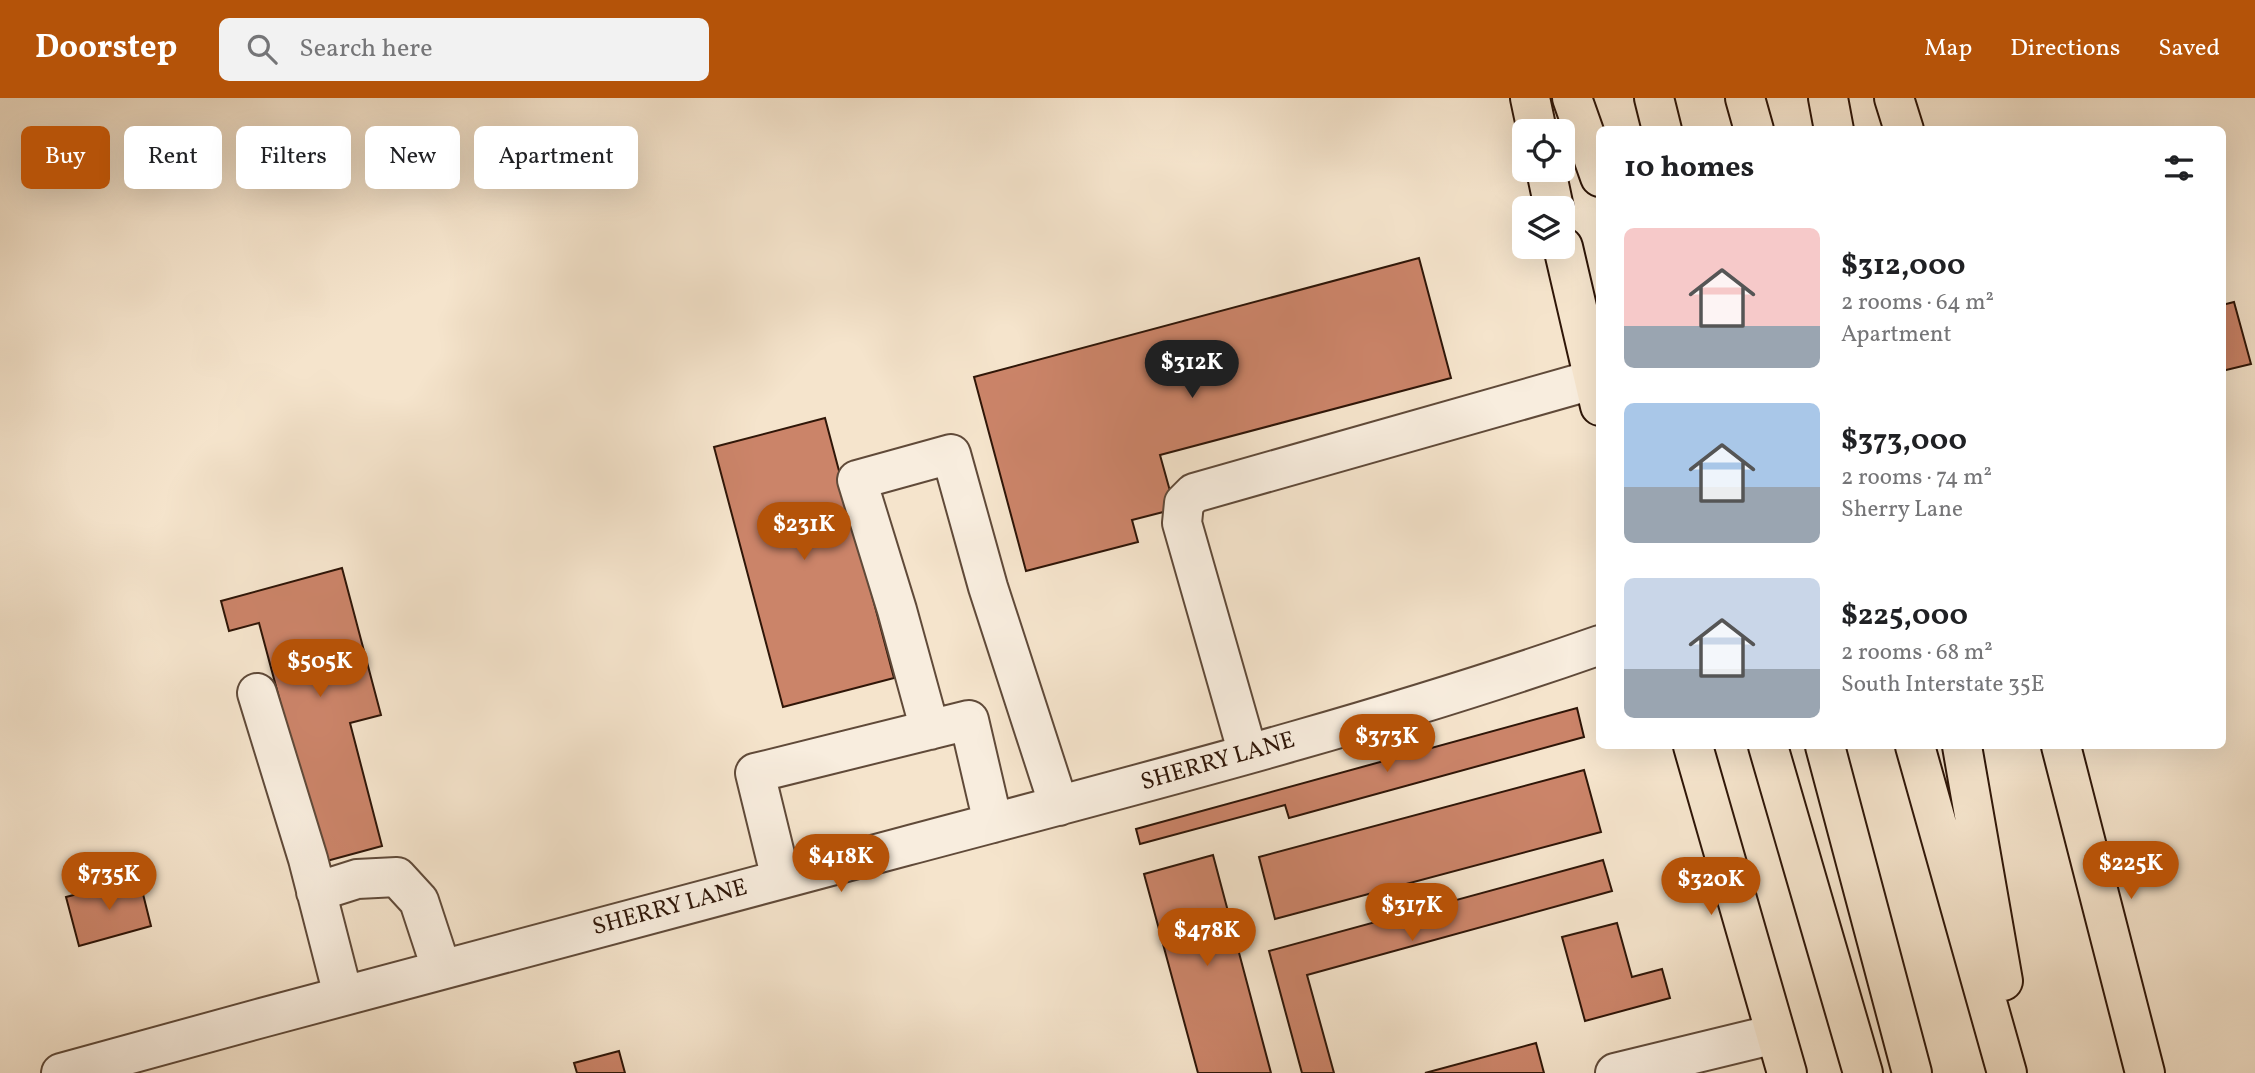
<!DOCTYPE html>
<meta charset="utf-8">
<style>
body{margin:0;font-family:Vollkorn,serif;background:#f2f2f2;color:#202124;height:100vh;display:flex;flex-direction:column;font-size:26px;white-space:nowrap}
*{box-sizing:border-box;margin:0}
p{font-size:23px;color:#757577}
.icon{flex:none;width:38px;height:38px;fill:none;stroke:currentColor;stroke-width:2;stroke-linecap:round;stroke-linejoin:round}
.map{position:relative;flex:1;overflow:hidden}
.panel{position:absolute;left:1596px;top:28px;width:630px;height:623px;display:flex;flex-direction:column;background:#fff;border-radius:10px;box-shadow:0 7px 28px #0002}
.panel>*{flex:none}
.top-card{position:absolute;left:21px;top:28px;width:665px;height:63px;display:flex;gap:14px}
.controls{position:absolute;left:1512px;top:21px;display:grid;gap:14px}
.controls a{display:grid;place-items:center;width:63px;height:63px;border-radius:10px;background:#fff;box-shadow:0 7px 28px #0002;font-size:35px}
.price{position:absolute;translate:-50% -60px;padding:0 16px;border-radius:24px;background:#b45309;color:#fff;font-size:23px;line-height:46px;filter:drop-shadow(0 2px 4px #0008)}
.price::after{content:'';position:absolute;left:50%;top:42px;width:21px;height:16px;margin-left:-10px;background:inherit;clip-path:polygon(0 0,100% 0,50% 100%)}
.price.current{background:#222;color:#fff}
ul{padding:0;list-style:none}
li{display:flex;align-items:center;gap:21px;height:175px;padding:0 28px}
li span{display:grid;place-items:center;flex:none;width:196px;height:140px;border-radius:10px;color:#555}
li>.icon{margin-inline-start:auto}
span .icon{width:84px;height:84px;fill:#fffc;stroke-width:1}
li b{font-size:30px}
h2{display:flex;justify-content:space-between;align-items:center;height:84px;padding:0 28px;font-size:30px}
.chip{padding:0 24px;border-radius:10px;background:#fff;box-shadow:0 7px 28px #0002;font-size:24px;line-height:63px}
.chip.current{background:#b45309;color:#fff}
header{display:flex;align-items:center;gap:42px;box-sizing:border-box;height:98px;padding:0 35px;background:#b45309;color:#fff}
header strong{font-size:33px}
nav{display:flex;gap:38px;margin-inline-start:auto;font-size:24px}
.search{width:490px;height:63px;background:#f2f2f2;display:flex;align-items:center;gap:18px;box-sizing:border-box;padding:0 24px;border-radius:10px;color:#757577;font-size:26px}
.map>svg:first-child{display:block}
</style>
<header>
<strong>Doorstep</strong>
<div class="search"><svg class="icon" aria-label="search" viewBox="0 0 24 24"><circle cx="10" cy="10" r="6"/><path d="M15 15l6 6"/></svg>Search here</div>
<nav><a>Map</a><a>Directions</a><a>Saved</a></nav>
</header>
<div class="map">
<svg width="2255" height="975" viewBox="0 0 2255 975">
<rect width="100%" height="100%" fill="#f5e4cc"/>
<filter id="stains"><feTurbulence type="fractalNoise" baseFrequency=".00286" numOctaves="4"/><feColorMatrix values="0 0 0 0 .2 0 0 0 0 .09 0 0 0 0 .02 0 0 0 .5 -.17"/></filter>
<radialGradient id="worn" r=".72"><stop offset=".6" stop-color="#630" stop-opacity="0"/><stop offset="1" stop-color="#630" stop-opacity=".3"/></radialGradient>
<path fill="#cb8469" stroke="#2f1608" stroke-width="2" d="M1419 160 1451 280 1160 357 1175 411 1132 422 1138 444 1026 473 974 279Z
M2234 204 2251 266 2222 273V207Z
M825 320 894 580 783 609 714 349Z
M342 470 381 617 350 625 382 748 323 764 259 525 229 533 221 503Z
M1577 610 1584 639 1289 720 1285 707 1140 746 1136 731Z
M1584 672 1601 734 1275 821 1259 759Z
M1213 757 1271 975H1198L1144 776Z
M1603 762 1612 793 1307 877 1334 975H1302L1269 853Z
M139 780 151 828 79 848 66 799Z
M1617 825 1632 879 1662 871 1670 900 1585 923 1562 839Z
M1536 945 1544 975H1425Z
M619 953 625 975H577L574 965Z"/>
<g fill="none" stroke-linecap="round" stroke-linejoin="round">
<g stroke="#604a39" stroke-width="42">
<path id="minor" d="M257 595 308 761 343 897
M930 632 897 512 857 382 951 356 988 489 1059 708
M1248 656 1182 425 1184 405 1194 395 1592 282
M781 781 755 675 969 622 993 725
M316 794 357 781 397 779 419 803 441 870
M61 975C342 897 624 823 906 748 1139 686 1372 627 1600 547
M1615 975 1775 936"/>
</g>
<g stroke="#2f1608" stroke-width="42">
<path id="major" d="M1530 0 1537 33
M1894 0 1904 32
M1546 72 1554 110
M1563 149 1600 308
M1693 648 1787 975
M2061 648 2145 975"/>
</g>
<g stroke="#2f1608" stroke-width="42">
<path id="highway" d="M1572 0 1600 79
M1654 0 1662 32
M1745 0 1754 32
M1828 0 1834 32
M1768 648 1863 975
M1825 648 1912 975
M1915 648 2007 975
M1962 648 2003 883"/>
</g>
<use href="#minor" stroke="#f8edde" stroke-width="38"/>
<use href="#major" stroke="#f5e4cc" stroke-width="38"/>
<use href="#highway" stroke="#f5e4cc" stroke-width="38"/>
</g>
<g text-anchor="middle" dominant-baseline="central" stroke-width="7" stroke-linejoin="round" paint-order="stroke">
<g font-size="24" fill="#2f1608" stroke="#f8edde">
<text transform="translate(1218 664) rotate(-16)">SHERRY LANE</text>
<text transform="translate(670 810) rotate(-15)">SHERRY LANE</text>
</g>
</g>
<rect width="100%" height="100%" filter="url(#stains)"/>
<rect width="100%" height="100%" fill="url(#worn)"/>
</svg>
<div class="controls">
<a><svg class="icon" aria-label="locate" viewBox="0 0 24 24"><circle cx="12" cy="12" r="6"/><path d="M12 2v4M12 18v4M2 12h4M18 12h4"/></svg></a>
<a><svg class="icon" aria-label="layers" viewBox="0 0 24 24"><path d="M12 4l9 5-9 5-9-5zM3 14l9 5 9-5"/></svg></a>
</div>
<b class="price current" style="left:1192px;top:302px">$312K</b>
<b class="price" style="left:804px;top:464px">$231K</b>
<b class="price" style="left:320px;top:601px">$505K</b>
<b class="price" style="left:1387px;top:676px">$373K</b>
<b class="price" style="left:841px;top:796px">$418K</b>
<b class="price" style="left:2131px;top:803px">$225K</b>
<b class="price" style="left:109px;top:814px">$735K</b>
<b class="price" style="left:1711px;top:819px">$320K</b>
<b class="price" style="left:1412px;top:845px">$317K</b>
<b class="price" style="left:1207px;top:870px">$478K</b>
<div class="top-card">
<a class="chip current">Buy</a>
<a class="chip">Rent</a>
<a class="chip">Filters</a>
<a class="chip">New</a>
<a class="chip">Apartment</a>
</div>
<section class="panel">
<h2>10 homes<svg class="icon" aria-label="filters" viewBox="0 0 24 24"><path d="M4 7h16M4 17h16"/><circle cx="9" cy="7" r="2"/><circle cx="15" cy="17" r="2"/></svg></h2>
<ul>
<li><span style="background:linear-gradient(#f6c9c9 70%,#9aa5b1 0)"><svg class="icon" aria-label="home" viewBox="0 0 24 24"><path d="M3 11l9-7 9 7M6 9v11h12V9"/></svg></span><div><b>$312,000</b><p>2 rooms · 64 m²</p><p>Apartment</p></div></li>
<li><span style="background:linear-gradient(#a9c7e8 60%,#9aa5b1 0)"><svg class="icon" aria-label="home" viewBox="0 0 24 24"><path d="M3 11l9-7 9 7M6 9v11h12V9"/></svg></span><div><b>$373,000</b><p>2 rooms · 74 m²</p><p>Sherry Lane</p></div></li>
<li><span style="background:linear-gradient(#c9d6e8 65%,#9aa5b1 0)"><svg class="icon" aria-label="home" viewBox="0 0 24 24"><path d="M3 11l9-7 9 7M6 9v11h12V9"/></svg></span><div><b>$225,000</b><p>2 rooms · 68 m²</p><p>South Interstate 35E</p></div></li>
</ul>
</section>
</div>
